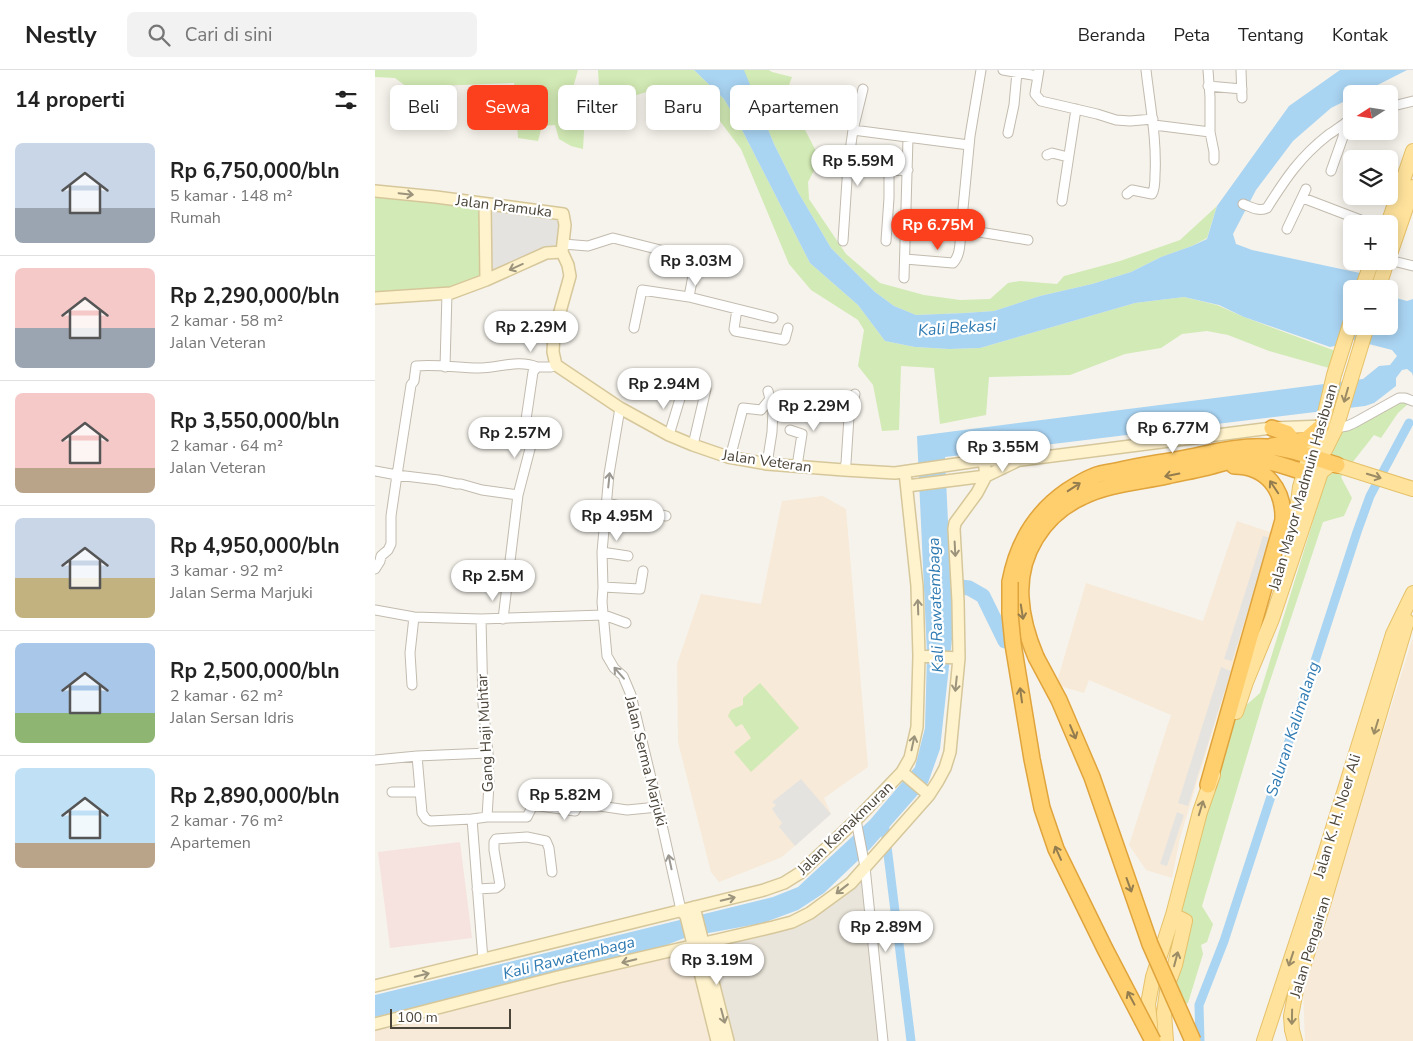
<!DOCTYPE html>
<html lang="id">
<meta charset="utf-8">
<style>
body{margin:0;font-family:"Nunito Sans",sans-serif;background:#f2f2f2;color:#222;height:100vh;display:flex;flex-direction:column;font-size:19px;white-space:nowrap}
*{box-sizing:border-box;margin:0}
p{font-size:16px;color:#767676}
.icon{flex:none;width:28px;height:28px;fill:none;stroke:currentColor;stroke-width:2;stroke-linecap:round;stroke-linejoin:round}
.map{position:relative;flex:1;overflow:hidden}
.panel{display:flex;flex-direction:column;background:#fff;width:375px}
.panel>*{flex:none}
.banner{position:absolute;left:15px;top:15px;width:475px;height:45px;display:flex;gap:10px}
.needle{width:32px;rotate:258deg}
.controls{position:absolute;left:968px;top:15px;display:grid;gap:10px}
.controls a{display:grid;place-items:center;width:55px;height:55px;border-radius:8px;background:#fff;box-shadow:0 2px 12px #0003;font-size:25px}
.scale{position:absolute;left:15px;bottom:12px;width:121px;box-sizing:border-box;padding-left:5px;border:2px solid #4b4439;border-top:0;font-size:14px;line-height:18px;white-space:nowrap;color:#4b4439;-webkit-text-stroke:4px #fff;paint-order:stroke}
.price{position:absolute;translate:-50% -42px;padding:0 11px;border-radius:18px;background:#fff;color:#222;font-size:16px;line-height:32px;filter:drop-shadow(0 1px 2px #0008)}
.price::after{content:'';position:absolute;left:50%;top:30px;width:15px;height:11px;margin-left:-8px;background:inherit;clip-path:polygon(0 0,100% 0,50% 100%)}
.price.on{background:#fc3f1d;color:#fff}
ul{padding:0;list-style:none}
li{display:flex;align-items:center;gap:15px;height:125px;padding:0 15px}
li+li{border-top:1px solid #e0e0e0}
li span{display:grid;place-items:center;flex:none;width:140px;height:100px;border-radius:8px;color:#555}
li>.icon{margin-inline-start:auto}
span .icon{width:60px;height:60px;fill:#fffc;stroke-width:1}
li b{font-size:21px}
h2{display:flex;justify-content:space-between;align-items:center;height:60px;padding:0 15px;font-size:21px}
.tag{padding:0 18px;border-radius:8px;background:#fff;box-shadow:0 2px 12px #0003;font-size:18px;line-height:45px}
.tag.on{background:#fc3f1d;color:#fff}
header{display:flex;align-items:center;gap:30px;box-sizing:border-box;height:70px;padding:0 25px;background:#fff;border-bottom:1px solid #e0e0e0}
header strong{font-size:24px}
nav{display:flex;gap:28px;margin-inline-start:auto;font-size:18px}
.search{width:350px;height:45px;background:#f2f2f2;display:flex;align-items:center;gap:12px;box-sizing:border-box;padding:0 18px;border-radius:8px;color:#767676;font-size:19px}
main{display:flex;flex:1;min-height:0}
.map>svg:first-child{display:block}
</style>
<header>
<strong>Nestly</strong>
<div class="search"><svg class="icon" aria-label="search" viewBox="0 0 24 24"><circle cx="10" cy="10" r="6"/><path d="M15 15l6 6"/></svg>Cari di sini</div>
<nav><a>Beranda</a><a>Peta</a><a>Tentang</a><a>Kontak</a></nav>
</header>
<main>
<section class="panel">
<h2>14 properti<svg class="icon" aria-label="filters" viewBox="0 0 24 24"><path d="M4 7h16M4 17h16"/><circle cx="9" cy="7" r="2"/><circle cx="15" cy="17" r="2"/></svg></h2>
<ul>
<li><span style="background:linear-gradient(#c9d6e8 65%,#9aa5b1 0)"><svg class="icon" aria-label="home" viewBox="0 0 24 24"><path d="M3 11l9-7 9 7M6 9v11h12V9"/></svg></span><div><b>Rp 6,750,000/bln</b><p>5 kamar · 148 m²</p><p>Rumah</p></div></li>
<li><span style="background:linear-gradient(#f6c9c9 60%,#9aa5b1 0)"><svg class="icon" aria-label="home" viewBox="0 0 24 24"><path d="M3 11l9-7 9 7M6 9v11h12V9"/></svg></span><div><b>Rp 2,290,000/bln</b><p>2 kamar · 58 m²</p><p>Jalan Veteran</p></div></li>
<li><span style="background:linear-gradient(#f6c9c9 75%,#b9a48a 0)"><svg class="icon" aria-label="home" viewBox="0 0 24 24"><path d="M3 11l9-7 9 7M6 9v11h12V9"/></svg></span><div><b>Rp 3,550,000/bln</b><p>2 kamar · 64 m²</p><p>Jalan Veteran</p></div></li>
<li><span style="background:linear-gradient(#c9d6e8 60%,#c2b280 0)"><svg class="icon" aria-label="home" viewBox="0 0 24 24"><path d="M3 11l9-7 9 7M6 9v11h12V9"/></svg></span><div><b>Rp 4,950,000/bln</b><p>3 kamar · 92 m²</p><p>Jalan Serma Marjuki</p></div></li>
<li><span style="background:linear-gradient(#a9c7e8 70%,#8fb573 0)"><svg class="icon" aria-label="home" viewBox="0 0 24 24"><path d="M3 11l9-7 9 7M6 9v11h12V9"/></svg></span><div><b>Rp 2,500,000/bln</b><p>2 kamar · 62 m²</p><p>Jalan Sersan Idris</p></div></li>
<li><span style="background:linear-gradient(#bfe0f5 75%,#b9a48a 0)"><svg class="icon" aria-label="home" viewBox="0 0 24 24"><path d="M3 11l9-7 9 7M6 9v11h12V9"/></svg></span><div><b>Rp 2,890,000/bln</b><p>2 kamar · 76 m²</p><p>Apartemen</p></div></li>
</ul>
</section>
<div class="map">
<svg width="1038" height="971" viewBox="0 0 1038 971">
<rect width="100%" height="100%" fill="#f6f3ec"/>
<path fill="#eae5da" d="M490 797 508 971H353L328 874 417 852Z"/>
<path fill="#f7ead8" d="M448 426 471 439 493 697 449 728 456 744 407 787 344 812 336 802 303 672 302 594 326 524 386 534 407 431Z
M862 451 898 463 805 768 797 808 771 800 754 775 796 645 714 610 709 623 681 615 711 513 828 551Z
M1037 570H1038V971H930L928 918Z
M318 876 342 971H0V954Z"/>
<path fill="#f6e3e0" d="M85 772 97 868 15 878 3 782Z"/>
<path fill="#d2eab5" d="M0 0H203L196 25 195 40 210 44 208 79 196 76 184 69 180 55 167 56 163 71 143 68 139 13 32 17 20 8 0 7Z
M223 0H319L349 29 365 56 435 193 483 235 510 271 540 277 574 279 605 278 760 233 809 227 842 235 869 247 966 283 961 300 894 281 853 265 832 261 807 264 786 278 750 284 695 305 614 307 611 345 565 354 559 298 526 296 524 360 507 361 498 315 483 296 489 260 483 250 436 220 414 194 366 79 335 38 312 21 284 18 243 31 224 17Z
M368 0H394L397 2 417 7 413 18 426 52 445 89 433 112 434 129 471 184 505 213 549 225 585 230 615 229 633 213 645 211 682 214 689 206 745 191 805 170 842 136 832 168 817 176 786 187 756 202 717 214 665 226 619 241 590 243 541 245 519 236 500 222 456 178 423 122 399 74Z
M0 121 110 134 111 210 76 223 0 228Z
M1030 328 1033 334 1023 343 1006 368 999 365 966 407 977 428 969 446 948 452 889 629 827 836 838 854 832 872 826 875 828 884 813 933 803 937 793 914 810 851 798 845 860 645 885 623 944 432 937 429 887 560 914 473 925 417 950 380 961 358Z
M385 613 424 658 376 702 359 682 376 668 367 654 361 657 353 646 356 640 368 635V628Z"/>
<path fill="#e5e3e0" d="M110 134 188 144V174L111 210Z
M888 466 896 468 857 591 849 589Z
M846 597 856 601 813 736 803 733Z
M426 709 456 744 420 776 404 757 407 753 397 739 401 735 397 732Z
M802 742 809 745 792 796 785 794Z"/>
<path fill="#a9d4f2" d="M319 0H369L399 74 423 122 456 178 500 222 519 236 541 245 590 243 619 241 665 226 717 214 756 202 786 187 817 176 832 169 842 136 914 36 965 0H1032L985 24H976V28L956 38 918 71 881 120 858 164 861 174 877 180 985 203 1002 219H976V256H1014V226L1032 231 1038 229V306L1037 303 1032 299 1027 300 1021 308V316L999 333 990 336 570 387 578 560 565 679 553 713 495 779 449 823 423 840 388 853 312 867 279 880 0 947V925L398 827 423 817 495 750 540 697 550 658 552 584 542 366 988 309 1004 296 1015 295 1022 286 1017 280 967 267 964 275 955 277 869 247 844 235 809 227 760 233 605 278 574 279 540 277 510 271 483 235 435 193 365 56 349 29Z"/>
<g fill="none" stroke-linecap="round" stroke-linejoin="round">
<path stroke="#a9d4f2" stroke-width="2.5" d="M1034 353H1038"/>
<path stroke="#a9d4f2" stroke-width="9" d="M509 752 536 971
M825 971 824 935 849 871 982 462 995 426 1034 353"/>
<path stroke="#a9d4f2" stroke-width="15" d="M569 515 594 518 608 526 630 571"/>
<g stroke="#c2bbae" stroke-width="11">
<path id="street" d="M606 0 595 66 586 159 653 170
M628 0 663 6
M664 0 660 24 666 31 722 44 741 50 755 51 778 49
M833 0 835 27V62L839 82V90
M866 0 867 28
M833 16 867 19
M1014 37 1038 31
M779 55 835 62
M478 60 594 75
M633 63 639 35 642 2
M672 85 677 83 693 87
M473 95 508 99 512 101 514 104V128L511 171
M512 101 533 100
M956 101 968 67 970 53
M752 124 757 120 777 124C780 119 780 111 780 105 782 70 775 35 771 0
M928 128 996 154
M687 131 701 39
M868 134C876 137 884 142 892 138 911 108 925 87 953 65 961 60 968 54 976 50
M912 159 931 119
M468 171 473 95 478 60 488 19
M188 174 213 176 238 168 321 189 314 227
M530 189 578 193C586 185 585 170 586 159
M1014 190 1038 196
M529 208 533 68
M362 239 359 259 360 261 409 270 410 269 413 258
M259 258 267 220 314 227 398 248
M70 297 72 223
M245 338 234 404 227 482 228 517 227 532 232 586 239 598 248 606 256 625 283 737 306 840
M961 358 972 356 979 353 1024 328H1030L1038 331
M415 360 427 364 422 396
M294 365 307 322
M318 375 331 319
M355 388 368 338 386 340 395 329
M392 394 397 362 398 340 393 321
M469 400 471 393 474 347 480 324
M0 401 22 405 36 315 39 311 41 296C62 294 84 298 104 298 123 298 144 289 162 297
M231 433 291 446
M227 482 253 486
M0 499 5 491 6 486 13 480 16 474V446L22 405 63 410 82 414H86L107 420 143 425
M228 517 265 519 268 501
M0 540 39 547 106 549 229 545 251 553
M106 549 108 634 113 683 114 714 112 747
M128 549 143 425 156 375C154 370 151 368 149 363L158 302 162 297H176L181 295
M37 615 35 583 39 547
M0 690 42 686
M17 722H45
M97 749 112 747H152L158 735 200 741 204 733 252 740 283 737
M481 750 490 797 508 971
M102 819 121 818 125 815 119 780V772L121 769 152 767 171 771 174 778 177 802
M108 890 97 749 55 751 51 749 47 743 42 686 113 683"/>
</g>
<g stroke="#d6c79b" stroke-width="14">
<path id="secondary" d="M0 121 61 127 188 144 190 155 187 182
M110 134 111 210
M187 182 193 195 195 206 179 263 178 282 181 295 245 338 294 365 318 375 353 387 392 394 469 400 520 403 609 390H646L897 358 949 356
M0 228 76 223 111 210 171 183 187 182
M532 416 611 406 642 391
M544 586 584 588
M527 702 554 725
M319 837 353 971
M306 840 311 846 342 971
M0 916 389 820 409 813 425 803 481 750 527 702 535 688 542 657 544 586 542 516 530 402
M0 954 183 907 398 857 417 852 435 843 476 813 554 725 563 711 570 698 575 682 584 588 583 531 579 459 580 453 602 423 611 406 609 390"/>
</g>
<g stroke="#e6c16a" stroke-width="16">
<path id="primary" d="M1013 154 1038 81
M1014 187 1038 117
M987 219 997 191
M1003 219 1012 191
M936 395 950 380 961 358 992 256
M915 469 922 440 925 417 934 386 947 356 959 305 976 251
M861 642 871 612 897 549 946 402 955 395H962L1038 419
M776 965 773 934 778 907 798 845
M791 971 789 943 793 914 800 895 810 851 798 845 825 742 838 705
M889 971 942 810 1018 564 1038 523
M920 971 917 960 916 946 922 915 947 838 1032 551"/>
</g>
<g stroke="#e0a43c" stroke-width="18">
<path id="highway" d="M910 374 932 369 947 356
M897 376 910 374 915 371V367L912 363 897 358
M635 512C642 474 660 443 692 421 701 415 709 410 719 406 725 403 734 402 741 401 762 396 784 393 805 389 833 384 863 375 892 377 916 378 940 388 962 395
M661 587C653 568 647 549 646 528 643 485 668 445 707 427 733 414 764 412 792 406 804 403 817 401 829 398 844 395 858 388 874 389 893 389 911 397 929 402
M833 715 908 450C909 420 892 396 859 396"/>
</g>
<use href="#street" stroke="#fff" stroke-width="9"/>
<use href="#secondary" stroke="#fff3cd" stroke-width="11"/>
<use href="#primary" stroke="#ffe39c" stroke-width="14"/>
<use href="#highway" stroke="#ffcf6e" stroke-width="15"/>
<g stroke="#e0a43c" stroke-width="18" stroke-linecap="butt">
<path id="highway-bridge" d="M635 512V544L638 574 657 689 667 738 681 779 730 879 778 971
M661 587 684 630 717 707 775 874 818 971"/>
</g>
<use href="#highway-bridge" stroke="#ffcf6e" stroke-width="15"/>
</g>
<defs><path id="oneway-shaft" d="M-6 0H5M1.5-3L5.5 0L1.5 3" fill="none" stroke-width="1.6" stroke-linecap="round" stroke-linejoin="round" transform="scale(1.25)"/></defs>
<g stroke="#9c937c">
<use href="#oneway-shaft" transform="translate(31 124) rotate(6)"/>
<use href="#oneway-shaft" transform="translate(141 197) rotate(156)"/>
<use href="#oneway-shaft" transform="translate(580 479) rotate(87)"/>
<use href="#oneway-shaft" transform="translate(543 537) rotate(-92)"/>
<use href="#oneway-shaft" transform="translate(581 614) rotate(96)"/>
<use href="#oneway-shaft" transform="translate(538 673) rotate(-78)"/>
<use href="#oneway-shaft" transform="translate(467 819) rotate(142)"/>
<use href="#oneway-shaft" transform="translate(353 829) rotate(-13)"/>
<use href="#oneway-shaft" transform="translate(254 891) rotate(167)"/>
<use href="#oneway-shaft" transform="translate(47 905) rotate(-14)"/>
<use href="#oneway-shaft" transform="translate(348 946) rotate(75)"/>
</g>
<g stroke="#9c8c66">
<use href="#oneway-shaft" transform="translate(971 325) rotate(106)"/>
<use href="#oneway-shaft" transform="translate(999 406) rotate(17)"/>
<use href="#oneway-shaft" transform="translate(1001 657) rotate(107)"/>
<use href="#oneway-shaft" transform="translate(826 738) rotate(-73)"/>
<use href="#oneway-shaft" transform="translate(801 889) rotate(-75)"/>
<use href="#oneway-shaft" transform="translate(916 889) rotate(108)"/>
<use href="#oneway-shaft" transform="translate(917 947) rotate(91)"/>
</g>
<g stroke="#937c4e">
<use href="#oneway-shaft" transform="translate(797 405) rotate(169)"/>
<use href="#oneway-shaft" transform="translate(699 417) rotate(-33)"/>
<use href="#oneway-shaft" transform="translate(899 417) rotate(-124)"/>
<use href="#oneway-shaft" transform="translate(647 542) rotate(81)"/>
<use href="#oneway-shaft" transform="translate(646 625) rotate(-98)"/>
<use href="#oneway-shaft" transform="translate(698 662) rotate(67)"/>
<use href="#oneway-shaft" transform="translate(683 783) rotate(-114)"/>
<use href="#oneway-shaft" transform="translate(754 815) rotate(70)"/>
<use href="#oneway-shaft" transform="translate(756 928) rotate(-118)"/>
</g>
<g stroke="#9c9892">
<use href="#oneway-shaft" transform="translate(234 410) rotate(-84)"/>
<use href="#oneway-shaft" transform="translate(244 603) rotate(-131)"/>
<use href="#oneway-shaft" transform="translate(295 792) rotate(-102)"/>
</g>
<g text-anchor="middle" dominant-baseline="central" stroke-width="4.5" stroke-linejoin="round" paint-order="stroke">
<g font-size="15" fill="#4b4439" stroke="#fff">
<text transform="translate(129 136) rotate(7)">Jalan Pramuka</text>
<text transform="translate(392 391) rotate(8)">Jalan Veteran</text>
<text transform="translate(928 417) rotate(-74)">Jalan Mayor Madmuin Hasibuan</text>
<text transform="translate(110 663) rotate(-93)">Gang Haji Muhtar</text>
<text transform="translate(271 691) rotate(76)">Jalan Serma Marjuki</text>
<text transform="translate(962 746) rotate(-73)">Jalan K. H. Noer Ali</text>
<text transform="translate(470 758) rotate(-44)">Jalan Kemakmuran</text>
<text transform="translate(935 877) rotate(-73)">Jalan Pengairan</text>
</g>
<g font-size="16" font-style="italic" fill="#2e7ab2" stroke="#fff">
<text transform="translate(582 258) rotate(-4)">Kali Bekasi</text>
<text transform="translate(561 535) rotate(-92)">Kali Rawatembaga</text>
<text transform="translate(918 659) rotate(-72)">Saluran Kalimalang</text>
<text transform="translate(194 888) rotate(-14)">Kali Rawatembaga</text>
</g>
</g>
</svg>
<div class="controls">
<a><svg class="needle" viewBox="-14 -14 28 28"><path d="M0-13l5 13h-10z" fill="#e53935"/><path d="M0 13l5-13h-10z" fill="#767676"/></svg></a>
<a><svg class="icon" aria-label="layers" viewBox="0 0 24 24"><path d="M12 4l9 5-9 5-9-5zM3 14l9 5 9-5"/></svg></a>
<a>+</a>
<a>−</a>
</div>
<div class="scale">100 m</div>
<b class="price" style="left:483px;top:117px">Rp 5.59M</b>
<b class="price on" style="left:563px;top:181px">Rp 6.75M</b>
<b class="price" style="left:321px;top:217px">Rp 3.03M</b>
<b class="price" style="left:156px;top:283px">Rp 2.29M</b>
<b class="price" style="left:289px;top:340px">Rp 2.94M</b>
<b class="price" style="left:439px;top:362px">Rp 2.29M</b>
<b class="price" style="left:798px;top:384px">Rp 6.77M</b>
<b class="price" style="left:140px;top:389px">Rp 2.57M</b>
<b class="price" style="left:628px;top:403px">Rp 3.55M</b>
<b class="price" style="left:242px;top:472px">Rp 4.95M</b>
<b class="price" style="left:118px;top:532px">Rp 2.5M</b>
<b class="price" style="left:190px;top:751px">Rp 5.82M</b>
<b class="price" style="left:511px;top:883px">Rp 2.89M</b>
<b class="price" style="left:342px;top:916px">Rp 3.19M</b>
<div class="banner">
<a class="tag">Beli</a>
<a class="tag on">Sewa</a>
<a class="tag">Filter</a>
<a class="tag">Baru</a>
<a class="tag">Apartemen</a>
</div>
</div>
</main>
